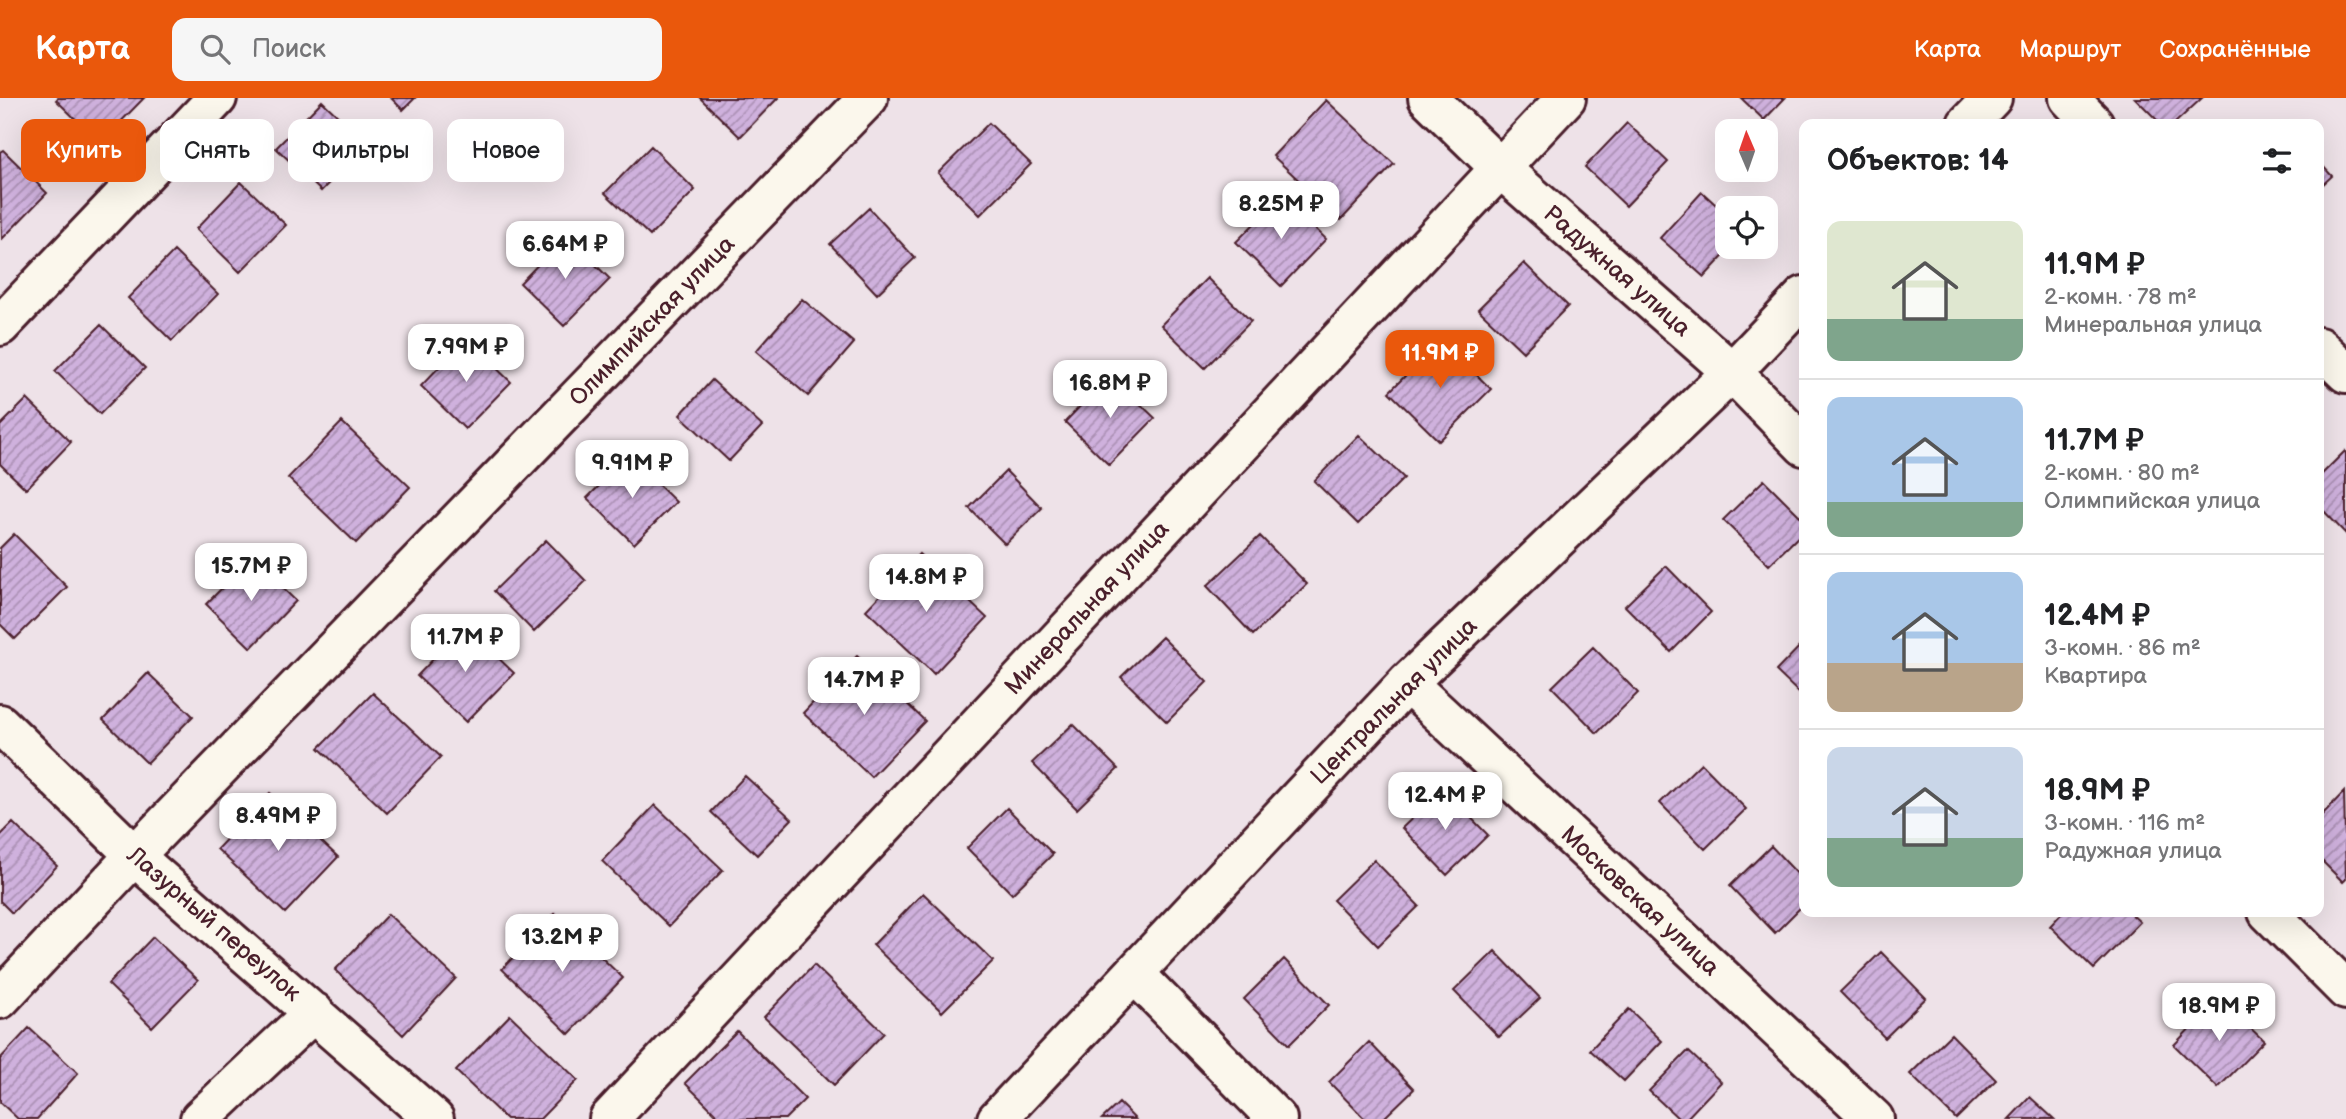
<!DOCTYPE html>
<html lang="ru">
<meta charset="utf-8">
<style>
body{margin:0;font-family:"Balsamiq Sans",sans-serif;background:#f6f6f6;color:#202124;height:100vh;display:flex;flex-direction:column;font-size:26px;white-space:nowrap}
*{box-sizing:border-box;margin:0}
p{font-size:23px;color:#757577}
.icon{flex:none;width:38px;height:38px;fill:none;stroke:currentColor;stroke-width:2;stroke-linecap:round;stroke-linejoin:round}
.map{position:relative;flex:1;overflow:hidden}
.side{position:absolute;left:1799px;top:21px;width:525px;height:798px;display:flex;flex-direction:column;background:#fff;border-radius:14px;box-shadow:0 7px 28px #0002}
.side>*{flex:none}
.banner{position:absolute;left:21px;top:21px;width:665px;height:63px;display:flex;gap:14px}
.needle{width:46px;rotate:358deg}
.controls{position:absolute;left:1715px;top:21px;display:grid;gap:14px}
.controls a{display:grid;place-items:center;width:63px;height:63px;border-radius:14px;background:#fff;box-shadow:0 7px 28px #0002;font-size:35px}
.price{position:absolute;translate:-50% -60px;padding:0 16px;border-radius:14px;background:#fff;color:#222;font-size:23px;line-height:46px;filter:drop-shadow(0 2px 4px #0008)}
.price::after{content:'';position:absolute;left:50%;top:42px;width:21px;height:16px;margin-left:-10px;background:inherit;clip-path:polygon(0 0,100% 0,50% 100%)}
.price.on{background:#ea580c;color:#fff}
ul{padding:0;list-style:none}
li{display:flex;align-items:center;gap:21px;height:175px;padding:0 28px}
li+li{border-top:2px solid #e0e0e0}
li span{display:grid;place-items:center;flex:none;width:196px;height:140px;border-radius:14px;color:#555}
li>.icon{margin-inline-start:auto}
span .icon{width:84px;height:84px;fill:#fffc;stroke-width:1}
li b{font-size:30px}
h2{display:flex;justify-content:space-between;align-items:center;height:84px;padding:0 28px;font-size:30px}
.pill{padding:0 24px;border-radius:14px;background:#fff;box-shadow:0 7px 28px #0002;font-size:24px;line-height:63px}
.pill.on{background:#ea580c;color:#fff}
header{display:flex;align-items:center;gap:42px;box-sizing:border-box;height:98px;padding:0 35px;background:#ea580c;color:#fff}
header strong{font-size:33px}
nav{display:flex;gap:38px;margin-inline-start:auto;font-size:24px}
.search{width:490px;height:63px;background:#f6f6f6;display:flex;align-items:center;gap:18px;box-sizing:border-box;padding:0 24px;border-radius:14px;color:#757577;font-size:26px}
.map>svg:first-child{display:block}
</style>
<header>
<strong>Карта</strong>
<div class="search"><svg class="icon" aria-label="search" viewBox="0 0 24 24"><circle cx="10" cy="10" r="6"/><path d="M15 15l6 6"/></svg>Поиск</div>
<nav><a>Карта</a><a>Маршрут</a><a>Сохранённые</a></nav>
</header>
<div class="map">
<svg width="2346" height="1021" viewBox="0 0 2346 1021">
<defs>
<pattern id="building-hatch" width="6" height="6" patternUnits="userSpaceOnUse" patternTransform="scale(1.75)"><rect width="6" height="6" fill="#cfb1dd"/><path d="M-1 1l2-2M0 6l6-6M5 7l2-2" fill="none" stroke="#aa8fb3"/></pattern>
</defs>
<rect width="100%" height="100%" fill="#eee2e8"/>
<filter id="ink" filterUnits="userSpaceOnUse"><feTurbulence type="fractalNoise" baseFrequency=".0143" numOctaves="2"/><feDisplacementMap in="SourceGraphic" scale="14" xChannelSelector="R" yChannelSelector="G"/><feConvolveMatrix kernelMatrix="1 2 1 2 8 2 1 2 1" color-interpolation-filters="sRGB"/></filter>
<g filter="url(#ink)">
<path fill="url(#building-hatch)" stroke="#4a1f2b" stroke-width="2" d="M58 0H144L100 45 56 2Z
M391 0H415L403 12Z
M700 0H778L740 39Z
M1741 0H1785L1764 22Z
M2135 0H2202L2174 26H2161Z
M1326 2 1394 66 1341 122 1273 58Z
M322 3 367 46 321 93 276 50Z
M989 25 1031 66 980 117 938 75Z
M1627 25 1668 64 1626 108 1585 69Z
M651 48 695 92 650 138 605 95Z
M3 52 47 95 2 141 0 54Z
M2319 64 2332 78 2319 90Z
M241 84 286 127 240 174 196 131Z
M1702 94 1727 117V149H1732L1704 179 1660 140Z
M1282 98 1326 141 1281 188 1236 144Z
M869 110 915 160 877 196 830 146Z
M566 138 610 181 564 228 520 185Z
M174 153 218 196 172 243 128 200Z
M1524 165 1568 208 1523 254 1478 211Z
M1207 180 1251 223 1205 270 1161 227Z
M802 201 854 245 808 298 756 253Z
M101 227 145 270 100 316 55 273Z
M466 241 511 284 465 331 421 288Z
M1441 242 1491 291 1439 343 1389 294Z
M1110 277 1155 320 1109 367 1065 324Z
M712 282 762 328 729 363 680 317Z
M27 301 71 344 26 391 0 366V328Z
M342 324 410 389 356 445 288 380Z
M1359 337 1404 380 1358 426 1314 383Z
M2345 353 2346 355V436L2319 408V379Z
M629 358 676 404 634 446 587 400Z
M1006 373 1042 410 1005 446 969 410Z
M1764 382 1804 422V433L1769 467 1723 422Z
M14 436 67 489 15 541 0 526V450Z
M1260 438 1307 486 1253 537 1207 488Z
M546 442 586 483 534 534 494 493Z
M919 456 987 520 934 576 866 512Z
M252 460 296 503 251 550 206 506Z
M1666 468 1711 514 1671 554 1625 508Z
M465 528 514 575 466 624 417 578Z
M1162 539 1207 584 1167 624 1121 579Z
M1804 544V600L1776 573Z
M1593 549 1638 595 1597 635 1552 589Z
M857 558 925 623 871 679 803 615Z
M148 575 193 618 147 665 103 622Z
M373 595 441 659 387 715 319 650Z
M1073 626 1118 671 1077 711 1032 665Z
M1701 665 1746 711 1705 751 1660 705Z
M745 678 792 721 757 757 711 714Z
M1443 691 1488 737 1447 777 1402 730Z
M2344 694 2346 781 2343 784 2319 760V720Z
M270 695 338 759 285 815 217 751Z
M655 707 723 772 669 828 602 763Z
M1007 710 1053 756 1012 796 967 750Z
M13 725 57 768 12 815 0 803V738Z
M1771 748 1804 783V806L1775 835 1730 788Z
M1374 762 1419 808 1378 848 1333 802Z
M923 795 993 863 942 914 873 847Z
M2063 814H2129L2140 824 2094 871 2050 828Z
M555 815 623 880 569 936 502 871Z
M388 816 456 880 403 937 335 872Z
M153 839 198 882 152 929 108 886Z
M1495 853 1540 900 1499 939 1454 893Z
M1881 854 1926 900 1885 940 1840 894Z
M1284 861 1329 907 1289 947 1244 901Z
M814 867 884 935 834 987 764 919Z
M2219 900 2264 943 2218 990 2174 947Z
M1629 911 1662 943 1624 983 1590 952Z
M510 917 578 982 540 1021H506L456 973Z
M29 930 78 975 37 1021H18L0 1004V961Z
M737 933 805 1001 785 1021H721L685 985Z
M1951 936 1996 982 1956 1021 1910 976Z
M1369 944 1414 991 1383 1021H1365L1329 984Z
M1688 953 1721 984 1686 1021H1679L1649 993Z
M2030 999 2054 1021H2009Z
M1119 1005 1135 1021H1102Z"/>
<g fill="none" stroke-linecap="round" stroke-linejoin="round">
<g stroke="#4a1f2b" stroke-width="44">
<path id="minor" d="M1428 0 1500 70 1732 274 1804 348
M2069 0 2094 26
M1967 26 1992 0
M0 228 217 0
M2319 249 2346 275
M1407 585 1874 1021
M0 626 151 773 434 1021
M2268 814 2346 892
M1134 875 1277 1021
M0 901 135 757 868 0
M200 1021 314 914
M609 1021 1566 0
M997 1021 1407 585 1732 274 1804 198"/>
</g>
<use href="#minor" stroke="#fbf7ec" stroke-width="38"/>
</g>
</g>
<g text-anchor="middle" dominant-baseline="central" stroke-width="5" stroke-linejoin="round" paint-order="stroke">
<g font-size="24" fill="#4a1f2b" stroke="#fbf7ec">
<text transform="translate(1617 173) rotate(41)">Радужная улица</text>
<text transform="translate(652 223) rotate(-46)">Олимпийская улица</text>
<text transform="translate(1087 510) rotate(-47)">Минеральная улица</text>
<text transform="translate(1394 603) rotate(-45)">Центральная улица</text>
<text transform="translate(1640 803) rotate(43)">Московская улица</text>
<text transform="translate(214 826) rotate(41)">Лазурный переулок</text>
</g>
</g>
</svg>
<div class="controls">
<a><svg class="needle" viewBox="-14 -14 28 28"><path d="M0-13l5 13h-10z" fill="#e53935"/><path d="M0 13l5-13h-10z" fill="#757577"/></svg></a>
<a><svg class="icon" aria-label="locate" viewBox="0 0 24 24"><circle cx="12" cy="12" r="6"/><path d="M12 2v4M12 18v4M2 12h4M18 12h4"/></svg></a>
</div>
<b class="price" style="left:1281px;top:143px">8.25M ₽</b>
<b class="price" style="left:565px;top:183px">6.64M ₽</b>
<b class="price" style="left:466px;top:286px">7.99M ₽</b>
<b class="price on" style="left:1440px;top:292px">11.9M ₽</b>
<b class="price" style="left:1110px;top:322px">16.8M ₽</b>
<b class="price" style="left:632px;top:402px">9.91M ₽</b>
<b class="price" style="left:251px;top:505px">15.7M ₽</b>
<b class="price" style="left:926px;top:516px">14.8M ₽</b>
<b class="price" style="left:465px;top:576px">11.7M ₽</b>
<b class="price" style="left:864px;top:619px">14.7M ₽</b>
<b class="price" style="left:1445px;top:734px">12.4M ₽</b>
<b class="price" style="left:278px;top:755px">8.49M ₽</b>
<b class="price" style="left:562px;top:876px">13.2M ₽</b>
<b class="price" style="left:2219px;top:945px">18.9M ₽</b>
<div class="banner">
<a class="pill on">Купить</a>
<a class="pill">Снять</a>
<a class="pill">Фильтры</a>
<a class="pill">Новое</a>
</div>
<section class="side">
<h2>Объектов: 14<svg class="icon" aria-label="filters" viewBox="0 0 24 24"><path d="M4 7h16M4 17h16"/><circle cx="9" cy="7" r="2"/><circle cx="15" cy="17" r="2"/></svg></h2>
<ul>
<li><span style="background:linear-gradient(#dfe7d0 70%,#7fa58c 0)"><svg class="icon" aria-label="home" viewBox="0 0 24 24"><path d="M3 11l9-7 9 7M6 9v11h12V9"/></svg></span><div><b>11.9M ₽</b><p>2-комн. · 78 m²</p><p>Минеральная улица</p></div></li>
<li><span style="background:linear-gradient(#a9c7e8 75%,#7fa58c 0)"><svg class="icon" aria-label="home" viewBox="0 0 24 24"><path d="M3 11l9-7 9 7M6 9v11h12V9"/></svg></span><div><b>11.7M ₽</b><p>2-комн. · 80 m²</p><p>Олимпийская улица</p></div></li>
<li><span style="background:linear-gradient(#a9c7e8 65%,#b9a48a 0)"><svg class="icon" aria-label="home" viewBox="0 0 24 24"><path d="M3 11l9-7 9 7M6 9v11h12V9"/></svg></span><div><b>12.4M ₽</b><p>3-комн. · 86 m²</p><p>Квартира</p></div></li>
<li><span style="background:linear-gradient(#c9d6e8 65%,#7fa58c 0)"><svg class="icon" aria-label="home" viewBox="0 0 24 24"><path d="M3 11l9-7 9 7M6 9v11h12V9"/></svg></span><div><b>18.9M ₽</b><p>3-комн. · 116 m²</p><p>Радужная улица</p></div></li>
</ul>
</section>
</div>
